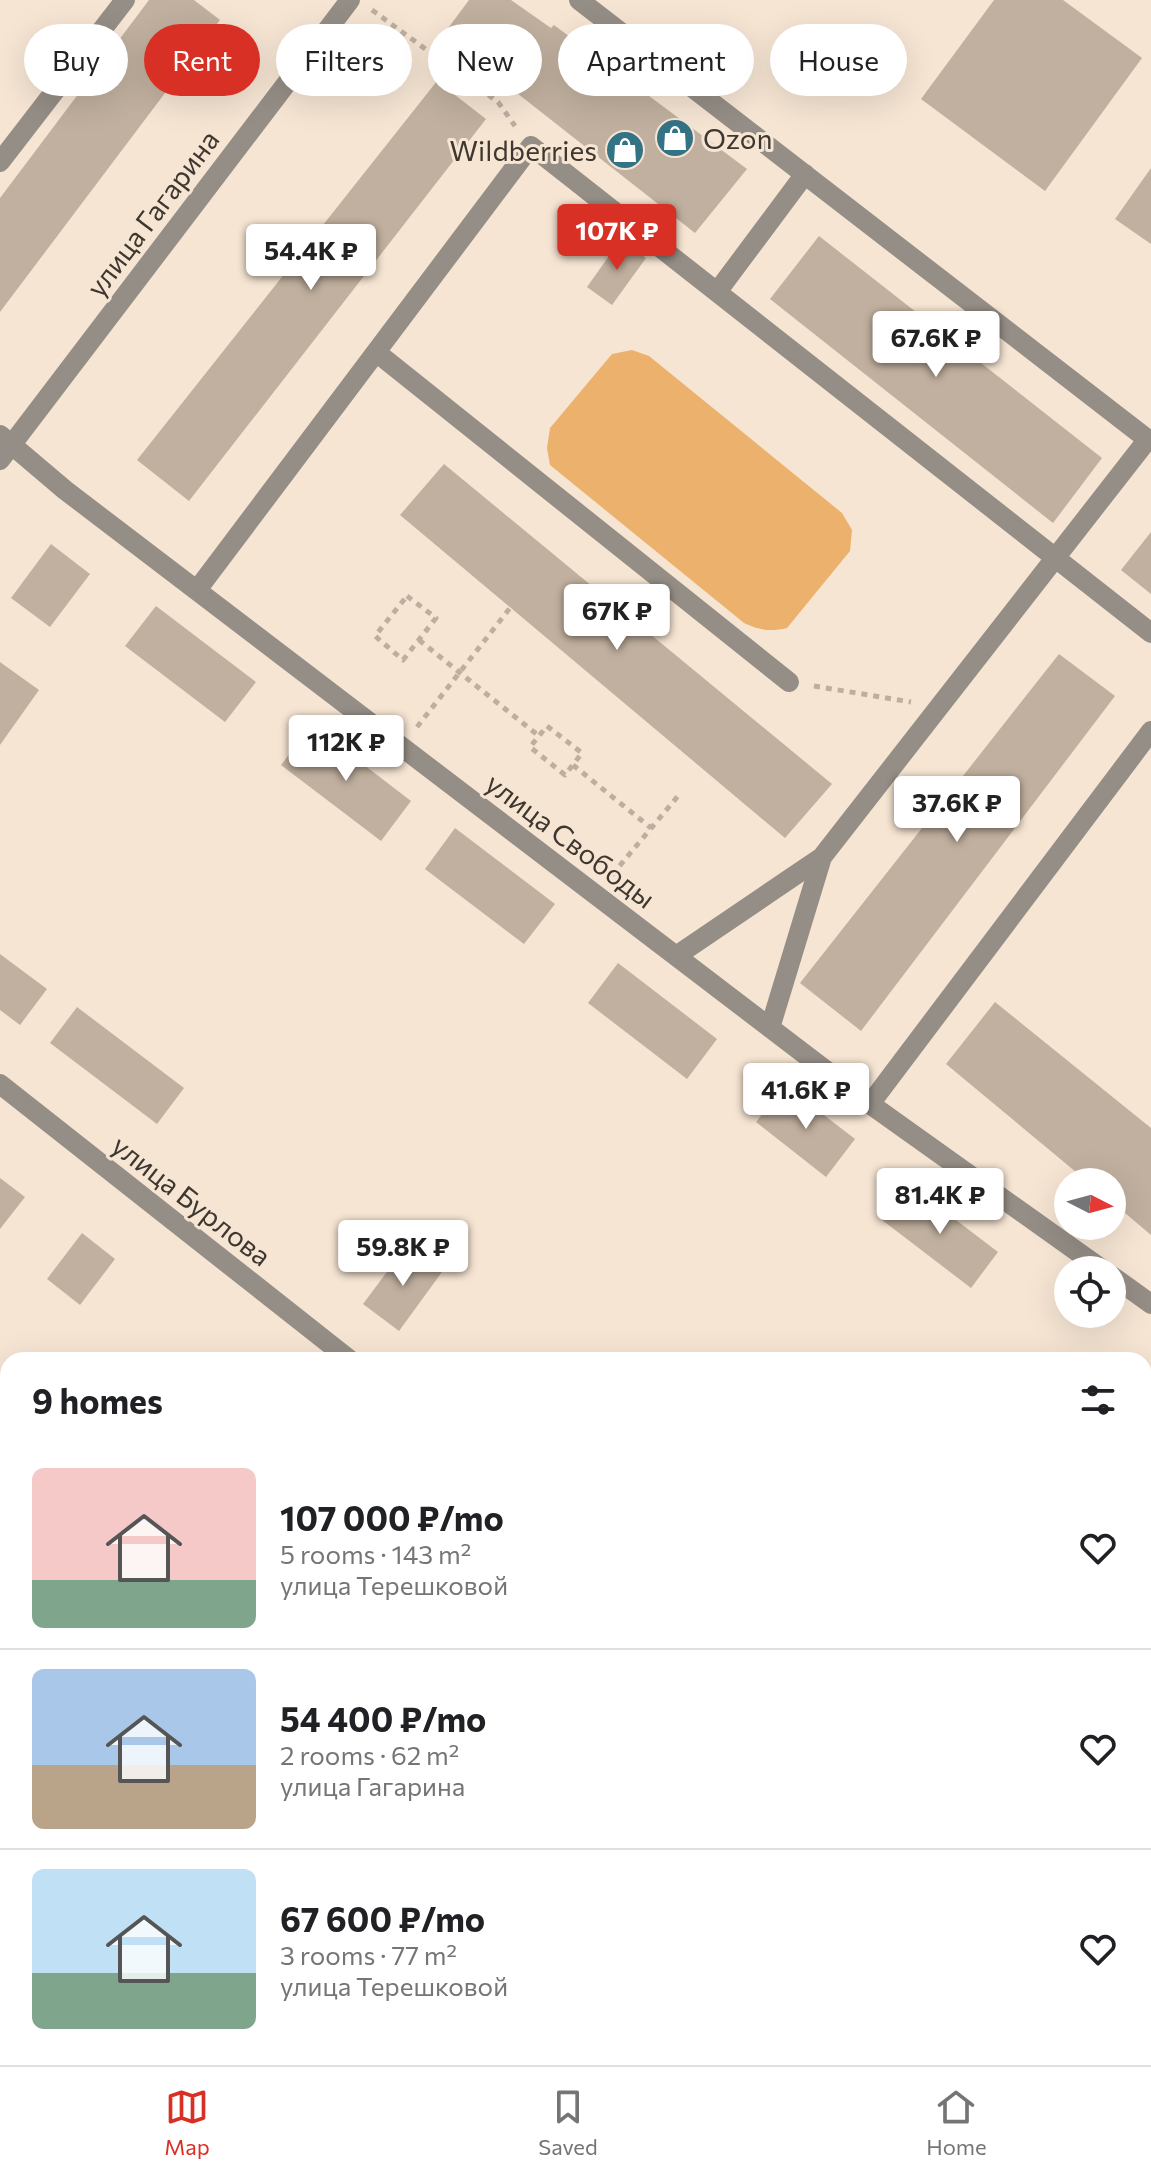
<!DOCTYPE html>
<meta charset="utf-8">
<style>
body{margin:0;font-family:Commissioner,sans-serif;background:#f6f6f6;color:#202124;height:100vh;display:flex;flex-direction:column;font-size:30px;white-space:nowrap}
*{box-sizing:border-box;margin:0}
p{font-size:26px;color:#757577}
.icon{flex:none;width:44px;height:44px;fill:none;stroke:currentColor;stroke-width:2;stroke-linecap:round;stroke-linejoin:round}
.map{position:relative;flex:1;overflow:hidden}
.sheet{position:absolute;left:0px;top:1352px;width:1152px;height:714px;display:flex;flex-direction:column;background:#fff;border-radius:24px 24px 0 0;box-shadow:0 8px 32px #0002}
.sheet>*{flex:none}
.banner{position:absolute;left:24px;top:24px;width:1104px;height:72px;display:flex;gap:16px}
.needle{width:52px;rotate:96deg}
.tools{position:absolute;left:1054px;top:1168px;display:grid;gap:16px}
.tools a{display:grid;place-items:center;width:72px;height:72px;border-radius:50%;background:#fff;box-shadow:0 8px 32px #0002;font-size:40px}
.price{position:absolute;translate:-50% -68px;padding:0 18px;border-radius:8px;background:#fff;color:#222;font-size:26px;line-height:52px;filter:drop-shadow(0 2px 4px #0008)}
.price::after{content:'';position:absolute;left:50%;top:48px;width:24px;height:18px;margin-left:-12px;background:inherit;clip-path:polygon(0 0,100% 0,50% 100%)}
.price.on{background:#d93025;color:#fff}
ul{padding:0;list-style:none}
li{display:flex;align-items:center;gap:24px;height:200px;padding:0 32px}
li+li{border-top:2px solid #e0e0e0}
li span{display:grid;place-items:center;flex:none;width:224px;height:160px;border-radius:12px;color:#555}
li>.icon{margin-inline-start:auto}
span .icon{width:96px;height:96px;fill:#fffc;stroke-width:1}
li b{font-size:34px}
h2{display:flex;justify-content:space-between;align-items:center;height:96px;padding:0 32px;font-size:34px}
.pill{padding:0 28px;border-radius:36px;background:#fff;box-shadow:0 8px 32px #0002;font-size:28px;line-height:72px}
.pill.on{background:#d93025;color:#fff}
.tab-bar{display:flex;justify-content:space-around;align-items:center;height:112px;border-top:2px solid #e0e0e0;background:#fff;font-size:22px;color:#757577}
.tab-bar a{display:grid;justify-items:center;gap:4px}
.tab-bar .on{color:#d93025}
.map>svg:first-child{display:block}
</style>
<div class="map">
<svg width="1151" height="2065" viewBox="0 0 1151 2065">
<rect width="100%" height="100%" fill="#f6e5d3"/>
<path fill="#ecb16c" d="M632 350 649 356 842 513 852 530 850 551 787 628C770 632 759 630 744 623L550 465 547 448 550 428 612 354Z"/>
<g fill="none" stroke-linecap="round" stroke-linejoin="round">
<path stroke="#a6773f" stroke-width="10" d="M0 1840 8 1845
M143 2058 145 2065"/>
</g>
<path fill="#c1b09f" d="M149 0H194L220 20 0 312V198Z
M469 0H511L551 28 554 25 747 169 695 233 443 35Z
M994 0H1063L1142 58 1045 191 921 99Z
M437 81 486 119 189 501 137 460Z
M1151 168V244L1115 219Z
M819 236 1102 458 1053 523 770 299Z
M621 239 646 258 612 305 587 287Z
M444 464 832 784 785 838 400 515Z
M1151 532V594L1121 570Z
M51 544 90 574 50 627 11 598Z
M156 606 256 682 225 722 125 646Z
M1059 654 1115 696 861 1031 800 983Z
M0 662 39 690 0 745Z
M312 725 411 801 381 841 281 765Z
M455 828 555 904 524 944 425 869Z
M0 954 47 989 20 1025 0 1010Z
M618 963 717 1039 687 1079 588 1003Z
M995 1002 1151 1128V1235L1112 1202V1182H1088L946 1064Z
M77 1007 184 1088 157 1124 50 1043Z
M785 1085 855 1139 826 1177 756 1122Z
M0 1178 25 1197 0 1229Z
M910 1185 998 1252 971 1288 882 1220Z
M82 1233 115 1259 80 1305 47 1279Z
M407 1245 442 1272 399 1331 363 1304Z
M1144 1834 1151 1839V1873L1144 1884Z
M710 2058H756L751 2065H705Z"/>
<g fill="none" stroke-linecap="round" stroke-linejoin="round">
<path stroke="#bdafa0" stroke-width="5" stroke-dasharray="6 6" stroke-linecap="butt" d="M372 10 498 102 515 126
M407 596 436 618 403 660 375 636Z
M419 640 539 736
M814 686 911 702
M547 726 582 753 565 775 530 747Z
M417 727 510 608
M573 765 651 828
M612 875 678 796"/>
<path stroke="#958e86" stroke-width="20" d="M579 0 1151 442
M0 162 125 0
M717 292 805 174
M376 352 789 682
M0 435 65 490 870 1104 1103 1270
M0 460 350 0
M197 590 531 146 1151 633
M676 956 822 857
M770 1028 822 857 1148 439
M0 1084 350 1360
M870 1104 1151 731
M1112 1276 1151 1304
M1144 1707 1151 1698
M1144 1976 1151 1981
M871 2065 876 2058"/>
</g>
<defs>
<g id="shop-disc" transform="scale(2)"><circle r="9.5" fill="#327386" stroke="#f6e5d3"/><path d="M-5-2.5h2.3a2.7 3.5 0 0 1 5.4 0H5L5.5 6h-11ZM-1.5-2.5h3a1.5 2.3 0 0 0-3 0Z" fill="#fff"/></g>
</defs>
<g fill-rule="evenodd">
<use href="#shop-disc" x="675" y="138"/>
<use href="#shop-disc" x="625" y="150"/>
</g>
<g text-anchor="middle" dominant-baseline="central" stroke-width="6" stroke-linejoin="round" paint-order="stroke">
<g font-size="28" fill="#3e3730" stroke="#f6e5d3" text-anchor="start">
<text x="703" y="138">Ozon</text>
<text x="597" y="150" text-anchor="end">Wildberries</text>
</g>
<g font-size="28" fill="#3e3730" stroke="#f6e5d3">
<text transform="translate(152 213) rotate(-53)">улица Гагарина</text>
<text transform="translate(571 840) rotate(37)">улица Свободы</text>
<text transform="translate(192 1200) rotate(38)">улица Бурлова</text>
</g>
</g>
</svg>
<div class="tools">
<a><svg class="needle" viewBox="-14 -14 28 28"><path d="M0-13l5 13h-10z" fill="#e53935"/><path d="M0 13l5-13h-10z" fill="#757577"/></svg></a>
<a><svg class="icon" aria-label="locate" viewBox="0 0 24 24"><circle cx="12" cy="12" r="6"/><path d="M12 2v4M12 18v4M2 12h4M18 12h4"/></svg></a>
</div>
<b class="price on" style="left:617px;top:272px">107K ₽</b>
<b class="price" style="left:311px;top:292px">54.4K ₽</b>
<b class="price" style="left:936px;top:379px">67.6K ₽</b>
<b class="price" style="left:617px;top:652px">67K ₽</b>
<b class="price" style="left:346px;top:783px">112K ₽</b>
<b class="price" style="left:957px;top:844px">37.6K ₽</b>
<b class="price" style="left:806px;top:1131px">41.6K ₽</b>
<b class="price" style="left:940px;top:1236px">81.4K ₽</b>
<b class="price" style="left:403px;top:1288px">59.8K ₽</b>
<div class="banner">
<a class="pill">Buy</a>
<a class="pill on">Rent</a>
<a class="pill">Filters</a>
<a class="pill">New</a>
<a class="pill">Apartment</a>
<a class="pill">House</a>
</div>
<section class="sheet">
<h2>9 homes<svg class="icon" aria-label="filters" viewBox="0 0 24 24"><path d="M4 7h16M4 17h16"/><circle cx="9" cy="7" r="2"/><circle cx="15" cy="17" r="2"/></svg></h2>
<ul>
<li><span style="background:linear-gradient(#f6c9c9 70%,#7fa58c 0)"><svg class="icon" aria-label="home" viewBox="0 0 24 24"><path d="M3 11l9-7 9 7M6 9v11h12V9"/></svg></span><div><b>107 000 ₽/mo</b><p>5 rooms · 143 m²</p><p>улица Терешковой</p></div><svg class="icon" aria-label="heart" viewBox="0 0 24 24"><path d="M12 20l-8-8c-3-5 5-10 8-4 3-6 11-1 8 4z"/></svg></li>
<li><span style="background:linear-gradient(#a9c7e8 60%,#b9a48a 0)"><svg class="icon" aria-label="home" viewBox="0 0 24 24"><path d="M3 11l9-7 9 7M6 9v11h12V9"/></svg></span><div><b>54 400 ₽/mo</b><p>2 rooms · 62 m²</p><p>улица Гагарина</p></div><svg class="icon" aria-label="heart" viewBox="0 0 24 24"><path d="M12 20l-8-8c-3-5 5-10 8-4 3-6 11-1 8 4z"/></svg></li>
<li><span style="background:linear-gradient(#bfe0f5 65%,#7fa58c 0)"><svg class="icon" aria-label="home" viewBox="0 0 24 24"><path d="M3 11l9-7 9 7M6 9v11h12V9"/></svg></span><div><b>67 600 ₽/mo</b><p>3 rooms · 77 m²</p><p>улица Терешковой</p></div><svg class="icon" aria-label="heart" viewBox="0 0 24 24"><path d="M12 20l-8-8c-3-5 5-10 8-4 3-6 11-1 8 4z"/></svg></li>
</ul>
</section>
</div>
<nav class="tab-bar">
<a class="on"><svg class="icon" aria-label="map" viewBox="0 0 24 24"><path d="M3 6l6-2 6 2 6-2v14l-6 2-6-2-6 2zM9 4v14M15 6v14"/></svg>Map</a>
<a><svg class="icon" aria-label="saved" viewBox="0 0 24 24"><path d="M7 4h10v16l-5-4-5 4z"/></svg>Saved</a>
<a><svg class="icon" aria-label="home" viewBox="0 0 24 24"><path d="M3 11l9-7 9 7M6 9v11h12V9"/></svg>Home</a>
</nav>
